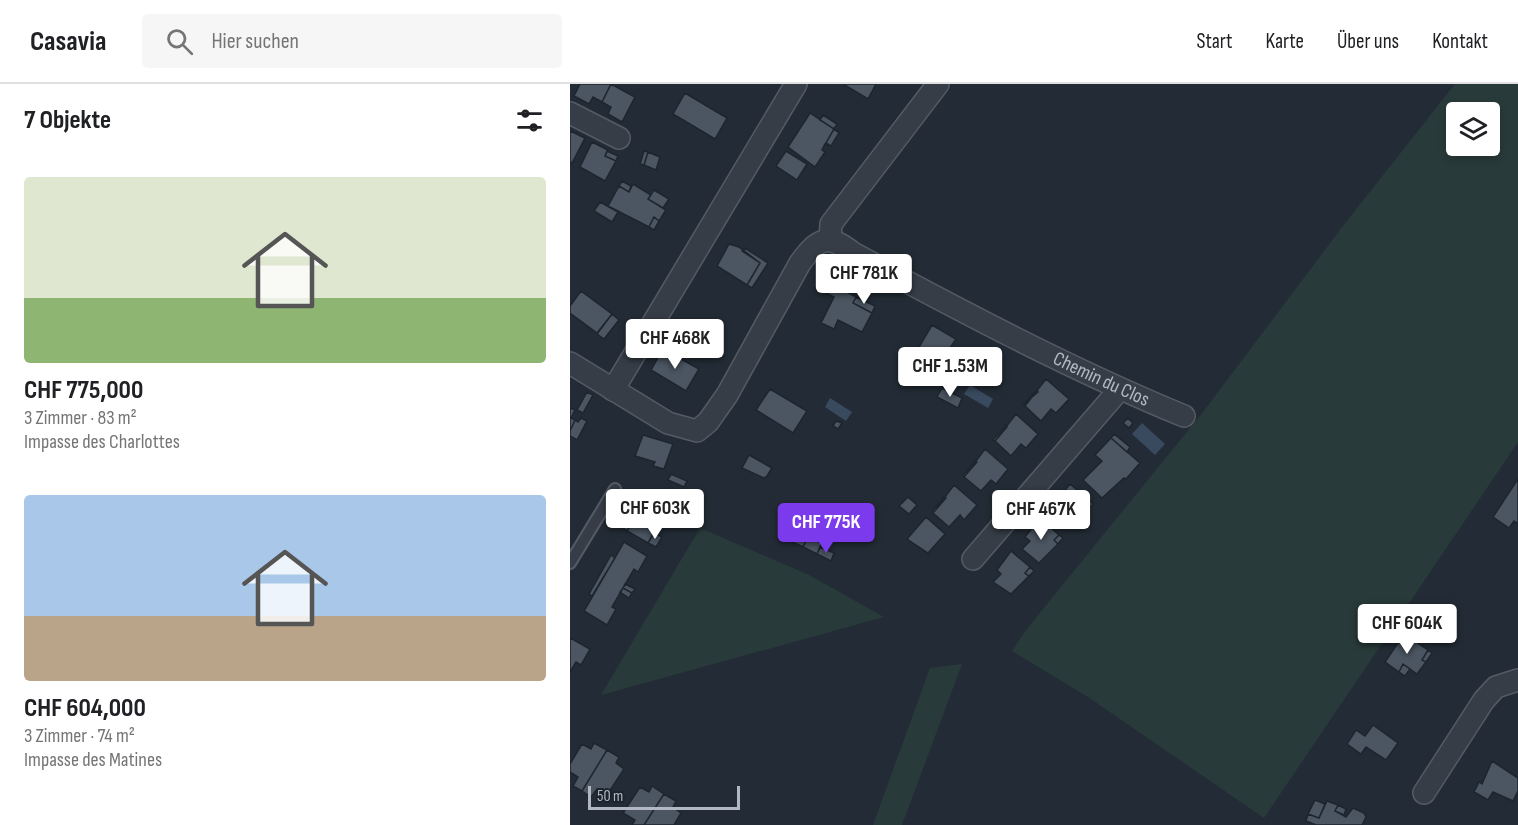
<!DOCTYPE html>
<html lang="de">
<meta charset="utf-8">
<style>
body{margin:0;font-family:"Sofia Sans Condensed",sans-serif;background:#f6f6f6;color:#202124;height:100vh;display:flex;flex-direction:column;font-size:22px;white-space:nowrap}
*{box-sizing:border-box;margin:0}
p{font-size:20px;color:#757577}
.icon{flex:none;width:33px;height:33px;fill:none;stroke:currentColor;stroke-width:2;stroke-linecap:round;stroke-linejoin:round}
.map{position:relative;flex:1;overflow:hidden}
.panel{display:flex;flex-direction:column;background:#fff;width:570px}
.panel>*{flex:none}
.tools{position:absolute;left:876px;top:18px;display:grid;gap:12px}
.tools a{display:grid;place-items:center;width:54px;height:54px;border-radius:6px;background:#fff;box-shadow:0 3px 9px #0003;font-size:30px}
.scale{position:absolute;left:18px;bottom:15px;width:152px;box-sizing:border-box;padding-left:6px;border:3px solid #b1b8c3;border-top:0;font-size:16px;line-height:21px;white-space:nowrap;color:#b1b8c3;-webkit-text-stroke:4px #1b232c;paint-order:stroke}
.price{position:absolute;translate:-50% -51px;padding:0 14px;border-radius:6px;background:#fff;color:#222;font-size:20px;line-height:39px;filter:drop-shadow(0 2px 3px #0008)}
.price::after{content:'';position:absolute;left:50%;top:36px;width:18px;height:14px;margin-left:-9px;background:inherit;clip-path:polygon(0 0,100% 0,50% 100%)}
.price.active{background:#7c3aed;color:#fff}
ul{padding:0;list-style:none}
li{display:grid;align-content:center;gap:12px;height:318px;padding:0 24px}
li span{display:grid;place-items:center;height:186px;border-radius:6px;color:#555}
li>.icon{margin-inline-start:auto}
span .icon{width:108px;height:108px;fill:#fffc;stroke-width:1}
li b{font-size:26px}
h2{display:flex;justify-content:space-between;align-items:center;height:72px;padding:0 24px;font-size:26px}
header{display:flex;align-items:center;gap:36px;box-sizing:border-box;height:84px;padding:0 30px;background:#fff;border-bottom:2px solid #e0e0e0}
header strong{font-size:28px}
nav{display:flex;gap:33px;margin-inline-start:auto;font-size:21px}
.search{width:420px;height:54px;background:#f6f6f6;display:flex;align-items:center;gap:15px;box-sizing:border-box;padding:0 21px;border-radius:6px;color:#757577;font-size:22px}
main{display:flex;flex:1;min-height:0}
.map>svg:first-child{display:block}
</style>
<header>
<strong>Casavia</strong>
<div class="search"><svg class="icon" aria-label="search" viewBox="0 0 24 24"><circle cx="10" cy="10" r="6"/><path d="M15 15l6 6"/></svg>Hier suchen</div>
<nav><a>Start</a><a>Karte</a><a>Über uns</a><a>Kontakt</a></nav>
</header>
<main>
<section class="panel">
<h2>7 Objekte<svg class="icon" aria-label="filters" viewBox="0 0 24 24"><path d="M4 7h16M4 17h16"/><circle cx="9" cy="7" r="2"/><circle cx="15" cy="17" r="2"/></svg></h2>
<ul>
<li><span style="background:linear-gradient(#dfe7d0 65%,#8fb573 0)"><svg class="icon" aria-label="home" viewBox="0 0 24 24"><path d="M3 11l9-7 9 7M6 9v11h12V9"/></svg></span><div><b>CHF 775,000</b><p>3 Zimmer · 83 m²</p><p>Impasse des Charlottes</p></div></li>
<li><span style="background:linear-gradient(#a9c7e8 65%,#b9a48a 0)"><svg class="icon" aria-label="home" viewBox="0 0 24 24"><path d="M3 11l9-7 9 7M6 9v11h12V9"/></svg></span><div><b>CHF 604,000</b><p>3 Zimmer · 74 m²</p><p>Impasse des Matines</p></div></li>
</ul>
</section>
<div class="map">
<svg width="948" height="741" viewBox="0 0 948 741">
<rect width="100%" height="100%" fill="#232c36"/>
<path fill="#283a39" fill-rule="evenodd" d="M885 0H948V358L694 734 518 613 442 567 456 546 633 328 776 138ZM886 28H920V62H886Z
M130 444 239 491 314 533 31 611Z
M392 580 332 741H303L360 584Z"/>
<path fill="#394a5e" d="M400 301 423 315 418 324 394 310Z
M260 314 282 328 276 337 255 323Z
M572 339 595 360 585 371 562 350Z"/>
<path fill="#4b5662" stroke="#1d252e" stroke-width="1.5" d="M10 0H41L32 18 23 13 19 20 4 12Z
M41 0 65 13 52 38 38 30 41 23 32 18Z
M273 0H306L298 15Z
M115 9 157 34 145 55 103 30Z
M240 29 264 45 256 59 261 62 255 60 252 66 255 68 245 83 218 63Z
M253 31 267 40 264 45 250 36Z
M264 45 269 49 261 62 256 59Z
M0 47 15 54 2 79 0 78Z
M22 58 38 66 35 72 46 77 35 97 10 83Z
M37 67 48 72 46 77 35 72Z
M74 67 78 68 74 81 70 80Z
M216 67 237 80 227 96 206 82Z
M78 68 90 73 86 86 74 81Z
M52 97 61 102 59 108 49 102Z
M63 100 81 111 78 115 96 126 89 137 84 133 79 143 38 122 49 102 59 108Z
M84 106 99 115 93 124 78 115Z
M30 118 48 128 42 138 24 127Z
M84 133 89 137 84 146 79 143Z
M159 160 169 163 190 179 177 201 147 182Z
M175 164 198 179 182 204 177 201 190 179 172 167Z
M261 190 281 200 277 208 286 213 283 219 302 229 292 248 268 236 264 245 251 239 264 213 252 207Z
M11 207 42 230 27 249 0 229V222Z
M286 213 305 222 302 229 283 219Z
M42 230 49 236 34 255 27 250Z
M362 241 386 255 380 264 398 275 384 298 360 284 356 290 339 280Z
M93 265 129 285 116 307 81 286Z
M396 279 403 283 394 299 386 294Z
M360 284 366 288 362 294 356 290Z
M476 295 499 315 486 329 481 325 471 337 455 322Z
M372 304 392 314 388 324 367 313Z
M200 305 237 327 223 349 186 326Z
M466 307 468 308 453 321Z
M17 308 23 311 13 329 7 326Z
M0 324 5 326 1 334 5 336 0 347Z
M446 330 468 350 456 364 451 360 441 372 425 357Z
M11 334 17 337 7 356 0 352V347L5 336 8 338Z
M558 334 563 339 559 344 553 339Z
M266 337 272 339 268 345 263 342Z
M436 341 437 343 425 357 423 356Z
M544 350 560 363 557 368 541 354Z
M73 351 103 360 94 385 83 382 85 378 65 372Z
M541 354 570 379 556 395 554 394 532 414 513 396 532 377 525 371Z
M415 365 438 385 426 400 421 396 411 407 394 393Z
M179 371 202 384 197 392 194 394 172 384Z
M405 377 407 378 394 393 393 391Z
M101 390 117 397 114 403 98 396Z
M948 395V440L944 437 939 444 923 433Z
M500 400 519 416 514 422 518 425 498 445 482 431 490 422 485 419Z
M384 401 407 421 394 436 390 431 379 443 363 429Z
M79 409 104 424 94 442 89 439 78 459 57 447Z
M338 413 347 421 339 430 329 422Z
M374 413 376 414 363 429 362 427Z
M519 416 523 420 518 425 514 422Z
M66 423 69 425 57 447 53 444Z
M356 433 375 450 358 469 337 455Z
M470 434 489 451 484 456 488 460 469 479 452 465 460 457 455 453Z
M223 445 238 452 233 463 218 456Z
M84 449 92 453 86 463 78 459Z
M489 451 493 454 488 460 484 456Z
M238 452 252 459 247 470 233 463Z
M54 458 77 472 68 488 64 485 42 523 46 525 37 541 14 527Z
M250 463 264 469 261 477 247 470Z
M441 467 460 483 455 489 459 492 441 510 423 498 431 490 427 486Z
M41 471 45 474 22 512 19 510Z
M460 483 464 487 459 492 455 489Z
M55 500 65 505 62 509 53 504Z
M53 504 62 509 59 514 50 508Z
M834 550 858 566 852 576 856 578 847 590 833 580 829 588 815 578Z
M0 554 20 565 11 581 6 578 0 588Z
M858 566 862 569 856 578 852 576Z
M833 580 840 585 835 592 829 588Z
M803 641 828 659 816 676 796 663 791 670 777 660 786 646 795 652Z
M24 659 37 666 12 707 3 702 8 693 0 688V680L12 660 21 665Z
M37 666 49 673 46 679 54 685 37 711 27 705 21 713 12 707Z
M922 677 948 694V707L943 717 923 708 918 716 904 708 909 698 912 700Z
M82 702 94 710 74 741H62L65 736 53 729 70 703 79 708Z
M94 710 106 717 103 723 111 729 104 741H74Z
M745 716 755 720 749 734 738 730Z
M757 717 768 721 765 727 776 733 783 724 794 729 796 733 792 741H746L736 737 738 730 749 734Z
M768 721 776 725 774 731 765 727Z"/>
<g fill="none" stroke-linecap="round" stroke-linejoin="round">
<g stroke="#545b65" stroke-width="14">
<path id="service" d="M0 479 45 405"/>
</g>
<g stroke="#545b65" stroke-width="24">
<g id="minor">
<path d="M0 29 49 54"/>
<path d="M260 156 261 140 368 0"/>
<path id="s1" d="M0 279 98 339 127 347 138 338 157 311 230 179C248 154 258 149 283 169 391 227 500 285 614 332"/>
<path d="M43 306 226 0"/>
<path d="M403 475 549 306"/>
<path d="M854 709 914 616 926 603 948 596"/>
</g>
</g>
<use href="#service" stroke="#363d47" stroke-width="10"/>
<use href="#minor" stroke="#363d47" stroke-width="21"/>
</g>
<g text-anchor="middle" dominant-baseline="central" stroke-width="4.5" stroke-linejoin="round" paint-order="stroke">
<g font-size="20" fill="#b1b8c3" stroke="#1b232c">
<text stroke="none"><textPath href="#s1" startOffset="687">Chemin du Clos</textPath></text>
</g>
</g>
</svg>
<div class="tools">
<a><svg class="icon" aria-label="layers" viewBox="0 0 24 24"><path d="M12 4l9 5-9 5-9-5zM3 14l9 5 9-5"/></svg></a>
</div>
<div class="scale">50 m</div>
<b class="price" style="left:294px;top:221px">CHF 781K</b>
<b class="price" style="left:105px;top:286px">CHF 468K</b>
<b class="price" style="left:380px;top:314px">CHF 1.53M</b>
<b class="price" style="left:85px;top:456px">CHF 603K</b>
<b class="price" style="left:471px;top:457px">CHF 467K</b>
<b class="price active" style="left:256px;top:470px">CHF 775K</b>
<b class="price" style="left:837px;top:571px">CHF 604K</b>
</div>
</main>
